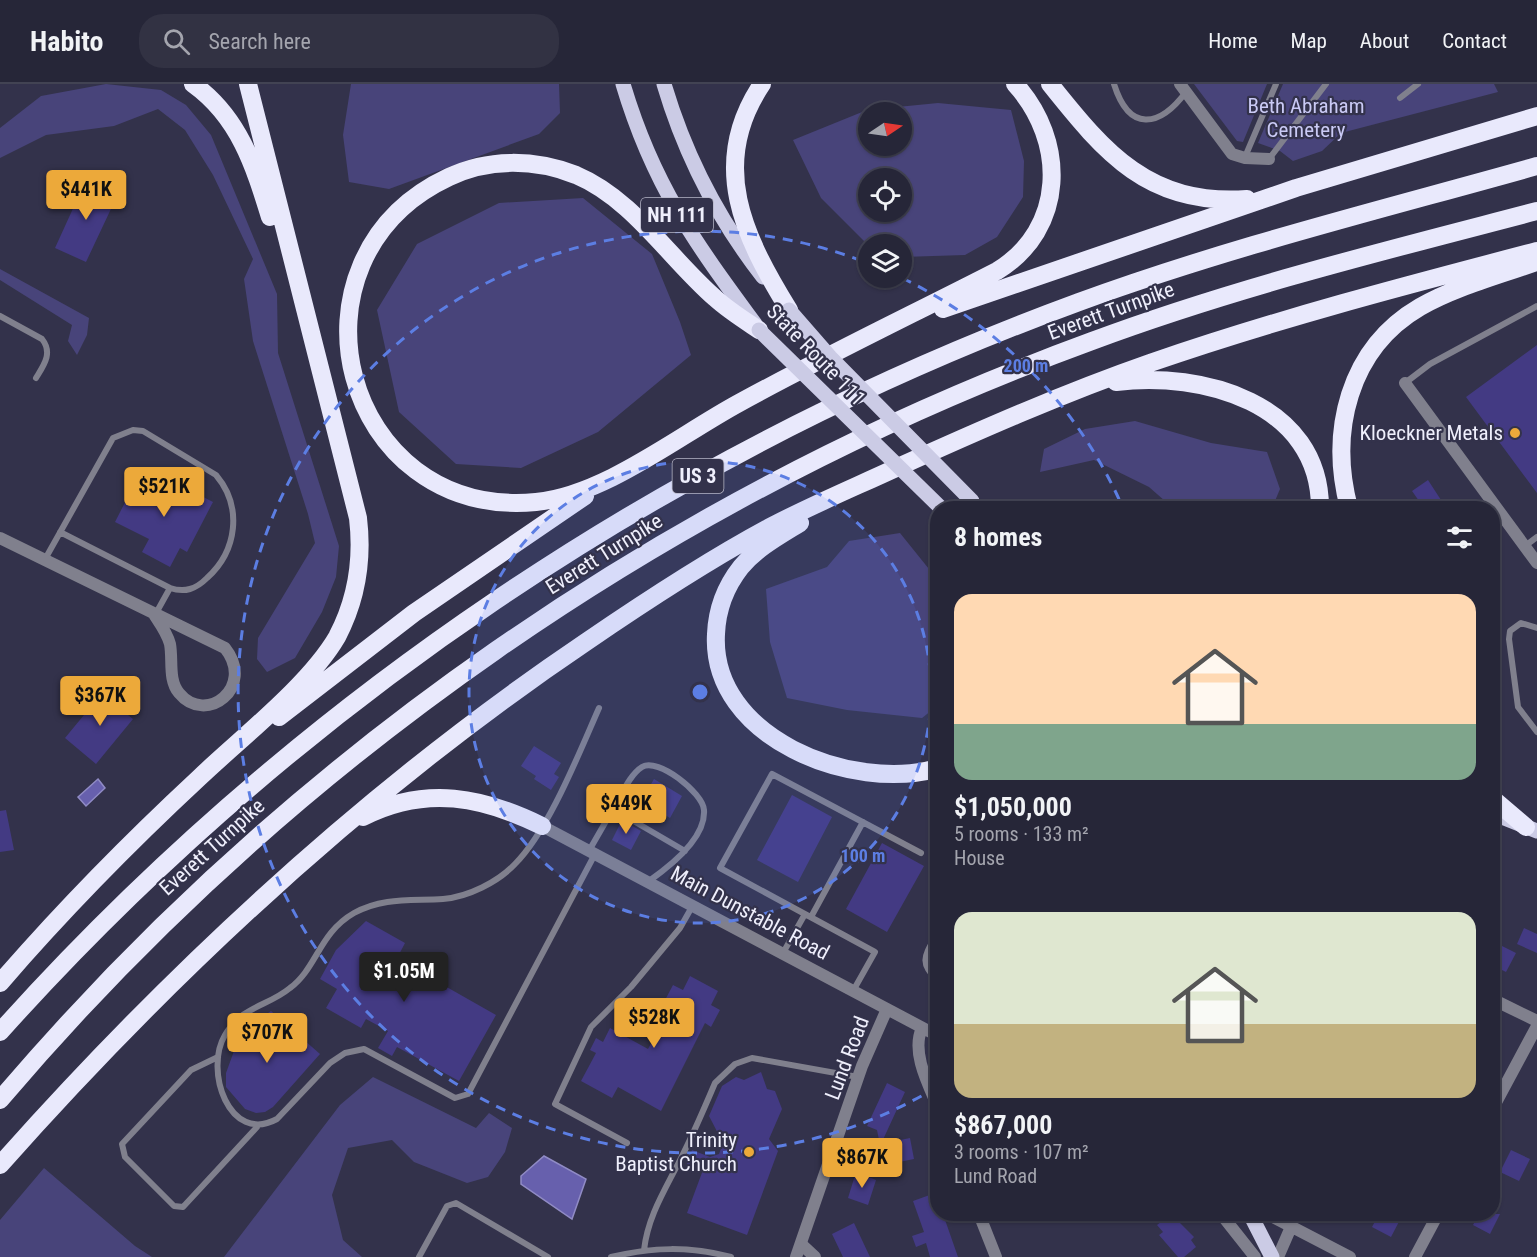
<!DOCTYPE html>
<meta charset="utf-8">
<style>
body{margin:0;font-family:"Roboto Condensed",sans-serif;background:#323243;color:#f1f3f6;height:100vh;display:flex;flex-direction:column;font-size:22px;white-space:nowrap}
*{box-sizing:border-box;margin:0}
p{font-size:20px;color:#a4a5ae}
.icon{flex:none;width:33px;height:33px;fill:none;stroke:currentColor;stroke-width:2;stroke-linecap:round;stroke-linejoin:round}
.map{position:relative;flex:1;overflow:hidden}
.side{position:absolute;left:930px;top:417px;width:570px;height:720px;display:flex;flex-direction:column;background:#262638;border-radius:24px;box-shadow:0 2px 4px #0004,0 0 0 2px #424353}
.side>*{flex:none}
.needle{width:39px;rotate:77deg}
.buttons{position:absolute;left:858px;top:18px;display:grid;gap:12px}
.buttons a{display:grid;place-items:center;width:54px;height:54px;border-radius:50%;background:#262638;box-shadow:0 2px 4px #0004,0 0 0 2px #424353;font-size:30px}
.price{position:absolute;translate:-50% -51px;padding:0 14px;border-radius:6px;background:#eca93a;color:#111;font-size:20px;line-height:39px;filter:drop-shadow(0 2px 3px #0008)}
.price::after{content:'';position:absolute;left:50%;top:36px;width:18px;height:14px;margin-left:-9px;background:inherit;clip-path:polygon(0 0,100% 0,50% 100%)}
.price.selected{background:#222;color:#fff}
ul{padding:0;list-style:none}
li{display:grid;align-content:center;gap:12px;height:318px;padding:0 24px}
li span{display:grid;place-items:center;height:186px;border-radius:18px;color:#555}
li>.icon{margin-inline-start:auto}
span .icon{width:108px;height:108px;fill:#fffc;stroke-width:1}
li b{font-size:26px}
h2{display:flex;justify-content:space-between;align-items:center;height:72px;padding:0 24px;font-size:26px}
header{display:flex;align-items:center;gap:36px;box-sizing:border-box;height:84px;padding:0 30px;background:#262638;border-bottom:2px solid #424353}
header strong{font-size:28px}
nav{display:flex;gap:33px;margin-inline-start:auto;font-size:21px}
.search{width:420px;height:54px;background:#323243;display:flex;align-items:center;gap:15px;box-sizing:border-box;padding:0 21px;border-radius:24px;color:#a4a5ae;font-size:22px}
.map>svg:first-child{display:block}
</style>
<header>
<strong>Habito</strong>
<div class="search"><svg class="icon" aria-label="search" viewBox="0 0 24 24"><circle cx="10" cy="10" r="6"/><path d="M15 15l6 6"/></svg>Search here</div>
<nav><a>Home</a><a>Map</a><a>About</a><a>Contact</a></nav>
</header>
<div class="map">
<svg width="1537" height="1173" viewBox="0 0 1537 1173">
<rect width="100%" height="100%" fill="#33324b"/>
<path fill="#48447a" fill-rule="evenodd" d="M106 0 161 6 186 21 211 51 277 210 278 269 339 462 336 493 322 528 295 574 267 588 257 575 258 554 315 459 308 430 253 257 244 195 253 175 213 91 185 46 158 25 114 42 46 51 0 74V44L41 12Z
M351 0H559L560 29 539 50 389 105 349 98 343 51Z
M1194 0H1267L1243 58 1237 57Z
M1283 0H1494L1498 8 1341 49 1322 67 1293 77 1280 67 1258 59Z
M938 19 1011 26 1024 77 1023 113 997 153 965 171 902 173V160L868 161 821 114 793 56 867 26ZM868 28H902V62H868ZM868 94H902V128H868Z
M583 114 652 170 680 238 691 271 598 348 521 384 456 380 399 328 377 226 417 160 499 119Z
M0 185 89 234 87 251 77 271 68 257 72 241 0 196Z
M1135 337 1211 359 1267 368 1280 405 1272 424H1173L1149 403 1094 376 1040 388 1044 365 1085 345Z
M900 449 937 495V622L922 634 847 626 787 614 770 558 766 505 827 483 849 457Z
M373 993 476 1044 489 1029 512 1044 505 1068 488 1093 467 1099 414 1078 392 1056 348 1064 332 1111 343 1156 362 1173H224L340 1021Z
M44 1084 135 1162 152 1173H0V1136Z"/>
<path fill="#6760ad" stroke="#908bc5" stroke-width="1.5" d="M98 695 105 704 86 722 78 713Z
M544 1072 586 1095 572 1135 521 1100V1092Z"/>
<path fill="#433a83" d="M86 96 118 110 86 178 55 164Z
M1537 261V409L1466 313Z
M139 391 167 406 172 397 213 418 187 468 180 464 170 483 142 468 149 455 115 438Z
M1428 396 1441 416 1424 424 1412 407Z
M107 603 123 617 118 623 133 635 96 680 65 654Z
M534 662 561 679 554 690 559 693 551 706 534 695 536 692 521 682Z
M654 695 682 712 670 734 654 724 646 738 627 727 634 729Z
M792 711 832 733 798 798 757 776Z
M6 726 14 766 0 768V727Z
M622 736 641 747 631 766 612 756Z
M882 759 924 782 887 848 846 825Z
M366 837 405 859 392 884 417 898 422 889 496 931 459 997 397 963 392 972 378 964 388 947 366 935 361 944 326 924 337 905 320 895 336 866Z
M1524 844 1537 850V869L1517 860Z
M1492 857 1516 869 1506 888 1492 881Z
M690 892 718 907 711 921 720 926 711 943 705 939 661 1027 618 1003 612 1014 581 997 596 969 590 966 596 954 603 958 610 944 648 965 671 922 664 918 673 901 683 906Z
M271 927 320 970 273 1023 265 1028 256 1029 245 1025 226 1003V989L238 956 253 939Z
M761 988 767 1005 775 1007 782 1025 769 1055 778 1067 747 1151 687 1129 703 1086 687 1080 692 1066 710 1073 719 1070 723 1059 709 1032 722 1002 736 993 744 996Z
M887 999 905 1008 881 1060 910 1054 914 1075 884 1081 877 1046 867 1042Z
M1511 1066 1530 1075 1519 1097 1500 1088Z
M856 1088 876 1096 868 1121 848 1114Z
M938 1108V1130H943L958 1173H930L926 1159 916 1163 912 1152 924 1148 913 1117Z
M1171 1130 1194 1153 1191 1156 1196 1163 1184 1173H1178L1159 1151 1163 1148 1157 1141Z
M1379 1130H1403L1391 1153 1372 1143Z
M1479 1130H1500L1490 1150 1473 1141Z
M854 1139 870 1173H843L832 1150Z"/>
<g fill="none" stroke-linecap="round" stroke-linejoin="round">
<path stroke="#80808d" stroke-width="6" d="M1114 0C1129 48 1159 44 1186 8
M1400 14 1418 0
M1245 73 1276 0
M1269 75 1326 0
M0 232 42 255C53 269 44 281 36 294
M1405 299 1430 280 1537 222
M60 448 170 504
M1525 462 1537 453
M44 477 113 354 133 346 143 347 216 391C243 423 237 467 207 494 196 505 185 509 170 504L155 531
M1537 544 1521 539 1510 547 1509 555 1518 623 1537 648
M613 725C621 713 629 691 642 683 658 673 703 709 704 726 706 754 669 783 649 797
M590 765 613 725 685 767
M595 770 468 1010 455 1014 364 965 345 969 330 979 277 1035C229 1061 204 986 225 951 243 921 267 923 290 904 317 884 319 849 354 829 383 813 411 817 443 815 468 813 498 798 515 780 549 746 579 669 599 624
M811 833 863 738
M938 848C926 870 917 878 938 897
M783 869 805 830
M853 907 875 868 720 784 772 690 921 769
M218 973 191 986 122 1060 125 1073 174 1122 183 1123 257 1043
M627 1059 555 1020 591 943 631 903 680 844 693 821
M644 1166C648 1132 665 1106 680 1076 693 1051 704 1025 715 999L735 980 752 974 858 993
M419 1173 447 1122 456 1119 548 1173
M611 1173C653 1163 689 1162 731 1173"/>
<path stroke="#80808d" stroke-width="12" d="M1180 0 1232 70 1245 74 1269 75
M1405 299 1537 479
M0 454 225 564C256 603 206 642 179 609 168 596 173 576 170 560 167 549 161 541 155 532
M1492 915 1537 937
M1492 1026 1537 942
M1267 1130 1350 1173
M801 1160 815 1173
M1278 1173 1291 1143
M1415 1173 1438 1130"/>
<path stroke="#80808d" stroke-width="12" d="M542 742 938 952
M922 944C911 968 928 1000 938 1023
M979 1130 996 1173
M1221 1130 1255 1173
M796 1173 862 982 887 925"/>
<path stroke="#cbcbe5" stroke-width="15" d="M623 0C653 101 694 157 755 240
M664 0C685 71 718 135 763 193
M1492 729 1537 747
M1250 1130 1272 1173"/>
<path stroke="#e9e9fc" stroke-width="18" d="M193 0C239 33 254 81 270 133
M762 0C708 80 744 153 789 226
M1050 0C1105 69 1149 122 1247 115
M943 225 1296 104 1537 32
M759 246C744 236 728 226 715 214 669 174 633 115 576 91 535 75 489 74 449 93 274 175 342 436 536 418 605 411 678 352 739 319 823 273 911 231 997 187 1066 145 1067 57 1015 0
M1116 298C1202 287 1320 319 1320 424
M1349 424C1329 348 1348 265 1420 223 1455 203 1497 192 1536 178
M800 439C779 452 757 464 741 483 726 502 717 526 716 550 710 654 853 709 938 684
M279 633 414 529 585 412
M1492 714 1526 743
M363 733C426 701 483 713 542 742
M0 899C63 826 130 758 200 693 241 654 309 601 337 553 357 515 363 476 358 434L248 0
M0 948C293 621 667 369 1079 218 1229 163 1384 125 1537 82
M0 1016C290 674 670 411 1092 257 1237 203 1388 166 1537 127
M0 1081C174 885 368 705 586 558 646 517 708 476 772 442 812 421 855 403 896 384 980 346 1064 309 1150 279 1277 235 1407 201 1537 167"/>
<path stroke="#cbcbe5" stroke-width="15" d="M789 226 830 273 972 417
M759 246 941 424"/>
</g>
<circle cx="700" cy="608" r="231" fill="#5c7ee3" fill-opacity=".12"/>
<g fill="none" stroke="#5c7ee3" stroke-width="3" stroke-dasharray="10 8">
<circle cx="700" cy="608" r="231"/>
<path d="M937 1003A461 461 0 1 1 865 178M902 194A461 461 0 0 1 1123 424"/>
</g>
<g fill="#eca93a" stroke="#33324b" stroke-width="2">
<circle cx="1515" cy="349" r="6"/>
<circle cx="749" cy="1068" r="6"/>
</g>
<g text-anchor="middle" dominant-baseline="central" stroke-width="4.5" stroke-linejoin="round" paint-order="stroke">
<g fill="#33324b" stroke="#b7b6c7" stroke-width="1.5">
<rect x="641" y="114" width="72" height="34" rx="4.5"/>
<rect x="672.5" y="375" width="51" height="34" rx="4.5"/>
</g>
<g font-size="20" font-weight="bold" fill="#efeffc">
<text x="677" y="131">NH 111</text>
<text x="698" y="392">US 3</text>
</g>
<g font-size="21" fill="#cacaf5" stroke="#33324b">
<text x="1306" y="22">Beth Abraham<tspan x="1306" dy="24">Cemetery</tspan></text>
</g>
<g font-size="21" fill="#efeffc" stroke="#33324b">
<text transform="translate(1111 227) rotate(-20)">Everett Turnpike</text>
<text transform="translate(816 271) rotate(46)">State Route 111</text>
<text transform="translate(604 470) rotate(-32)">Everett Turnpike</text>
<text transform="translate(212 763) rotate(-42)">Everett Turnpike</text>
<text transform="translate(750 829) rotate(28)">Main Dunstable Road</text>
<text transform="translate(847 974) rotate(-69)">Lund Road</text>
</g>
<g font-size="21" fill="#efeffc" stroke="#33324b" text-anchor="end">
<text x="1503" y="349">Kloeckner Metals</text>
<text x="737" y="1056">Trinity<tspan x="737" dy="24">Baptist Church</tspan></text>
</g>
</g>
<circle cx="700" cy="608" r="9" fill="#5c7ee3" stroke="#33324b" stroke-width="3"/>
<g font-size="18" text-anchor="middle" font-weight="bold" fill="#5c7ee3" stroke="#33324b" stroke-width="4.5" stroke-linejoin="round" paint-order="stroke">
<text x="1026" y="288">200 m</text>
<text x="863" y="778">100 m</text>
</g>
</svg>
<div class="buttons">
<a><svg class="needle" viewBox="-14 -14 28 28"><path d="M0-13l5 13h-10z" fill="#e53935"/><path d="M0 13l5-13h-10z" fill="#a4a5ae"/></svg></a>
<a><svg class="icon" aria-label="locate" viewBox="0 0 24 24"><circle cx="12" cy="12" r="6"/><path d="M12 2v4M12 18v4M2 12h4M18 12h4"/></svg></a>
<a><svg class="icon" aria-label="layers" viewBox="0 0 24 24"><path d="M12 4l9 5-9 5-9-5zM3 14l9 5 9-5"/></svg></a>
</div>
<b class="price" style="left:86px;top:137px">$441K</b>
<b class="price" style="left:164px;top:434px">$521K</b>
<b class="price" style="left:100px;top:643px">$367K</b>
<b class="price" style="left:626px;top:751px">$449K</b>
<b class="price selected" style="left:404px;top:919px">$1.05M</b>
<b class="price" style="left:654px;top:965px">$528K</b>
<b class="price" style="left:267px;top:980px">$707K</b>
<b class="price" style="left:862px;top:1105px">$867K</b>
<section class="side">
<h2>8 homes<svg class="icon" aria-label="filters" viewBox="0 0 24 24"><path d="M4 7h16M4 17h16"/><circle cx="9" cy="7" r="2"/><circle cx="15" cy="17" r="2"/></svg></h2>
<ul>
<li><span style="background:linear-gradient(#ffd9b3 70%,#7fa58c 0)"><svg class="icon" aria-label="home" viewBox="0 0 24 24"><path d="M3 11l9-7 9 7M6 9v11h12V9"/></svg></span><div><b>$1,050,000</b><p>5 rooms · 133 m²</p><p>House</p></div></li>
<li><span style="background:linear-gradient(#dfe7d0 60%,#c2b280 0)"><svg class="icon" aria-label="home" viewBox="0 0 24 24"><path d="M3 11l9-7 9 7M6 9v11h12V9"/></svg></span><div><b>$867,000</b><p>3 rooms · 107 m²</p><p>Lund Road</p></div></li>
</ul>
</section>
</div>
